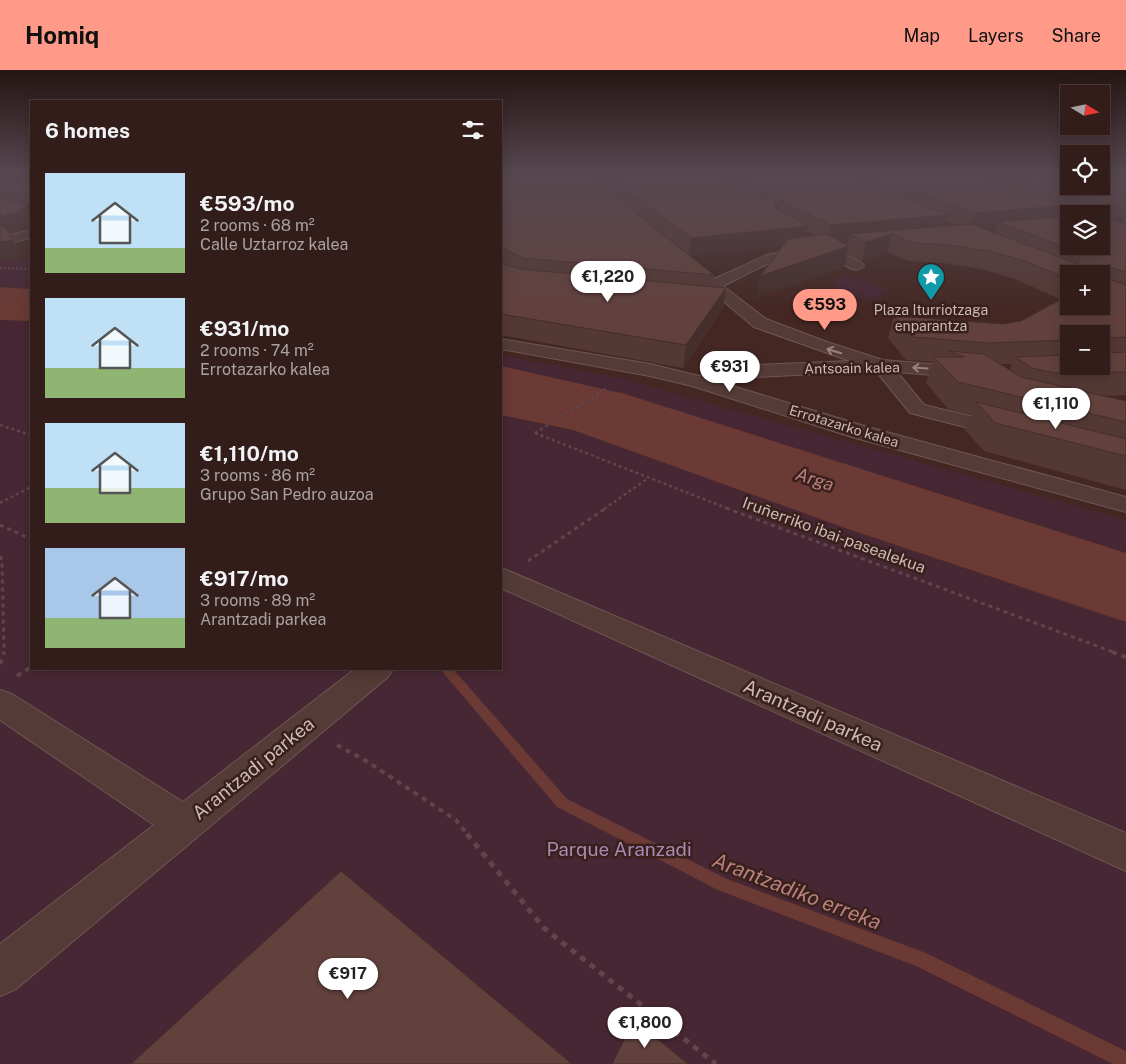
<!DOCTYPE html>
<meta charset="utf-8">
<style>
body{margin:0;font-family:"Public Sans",sans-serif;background:#3e2a27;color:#f1f3f6;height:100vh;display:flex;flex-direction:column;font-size:19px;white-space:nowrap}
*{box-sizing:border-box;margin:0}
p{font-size:16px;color:#a9a2a2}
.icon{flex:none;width:28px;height:28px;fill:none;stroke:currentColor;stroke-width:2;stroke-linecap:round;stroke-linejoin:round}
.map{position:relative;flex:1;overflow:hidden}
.panel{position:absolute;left:30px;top:30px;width:472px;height:570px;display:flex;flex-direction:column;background:#331d1a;border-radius:0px;box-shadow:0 2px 12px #0003,0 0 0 1px #4e3b39}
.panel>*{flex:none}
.needle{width:32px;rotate:100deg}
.fabs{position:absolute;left:1060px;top:15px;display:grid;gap:10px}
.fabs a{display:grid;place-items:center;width:50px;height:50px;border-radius:0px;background:#331d1a;box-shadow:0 2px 12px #0003,0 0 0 1px #4e3b39;font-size:25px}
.price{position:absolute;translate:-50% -42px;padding:0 11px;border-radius:18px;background:#fff;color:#222;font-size:16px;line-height:32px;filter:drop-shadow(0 1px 2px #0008)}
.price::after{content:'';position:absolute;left:50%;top:30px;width:15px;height:11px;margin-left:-8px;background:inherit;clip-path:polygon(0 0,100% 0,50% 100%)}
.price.current{background:#ff9a89;color:#111}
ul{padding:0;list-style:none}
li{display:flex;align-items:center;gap:15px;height:125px;padding:0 15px}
li span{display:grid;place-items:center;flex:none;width:140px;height:100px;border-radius:0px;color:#555}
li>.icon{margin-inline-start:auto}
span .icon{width:60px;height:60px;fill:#fffc;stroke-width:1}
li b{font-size:21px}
h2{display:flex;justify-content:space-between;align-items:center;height:60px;padding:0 15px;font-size:21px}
header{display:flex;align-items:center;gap:30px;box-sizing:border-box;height:70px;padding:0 25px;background:#ff9a89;color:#111}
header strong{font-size:24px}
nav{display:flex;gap:28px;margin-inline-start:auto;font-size:18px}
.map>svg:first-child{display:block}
</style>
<header>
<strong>Homiq</strong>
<nav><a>Map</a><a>Layers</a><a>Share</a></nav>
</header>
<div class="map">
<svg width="1126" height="994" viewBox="0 0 1126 994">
<rect width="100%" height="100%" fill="#442723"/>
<path fill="#472733" d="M31 190V219L0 217V192Z
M845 205 888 219 881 222 884 230 835 225 833 216 837 210Z
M0 250 31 251V599H501V345L573 360 848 459 1126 552V994H0Z
M501 285 623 309 1126 450V483L974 434 501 296Z"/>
<path fill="#6b3a34" d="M0 217 31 219V251L0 250Z
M501 296 625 324 1126 483V552L848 459 573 360 501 345Z"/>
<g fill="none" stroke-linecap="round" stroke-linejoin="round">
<path fill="#6b3a34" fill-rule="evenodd" d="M440 599H453L567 729 727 809 926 883 1126 981V994H1113L916 896 718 820 557 737Z"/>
<g stroke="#6e5753" stroke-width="2">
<path id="pedestrian" d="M824 174 862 193 864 196 857 200 852 199 819 181 817 178 819 175Z"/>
</g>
<g stroke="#6e5753" stroke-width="2">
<path id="minor" d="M811 176 816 177 818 180 816 183 786 188 765 195 723 216 766 249 827 272 883 290 976 298 978 302 976 306 969 308 897 302 924 335 1012 356 1015 361 1012 366 1004 367 910 343 876 301 755 307 722 313 868 357 1126 427V442L852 367 692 316 650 306 501 279V269L650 294 699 306 755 295 850 291 754 257 677 192 679 189H689L714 209 767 185Z
M504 499 1126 763V801L501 518V500Z
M355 599H393L388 607 16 919 0 926V874L154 755 0 650V620L12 624 183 732Z"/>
</g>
<g stroke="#6e5753" stroke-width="2">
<path id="tertiary" d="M613 103H657L652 106 501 119V113Z
M31 160V168L0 175V167Z"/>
</g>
<path stroke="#61444e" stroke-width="2" stroke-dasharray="2 2" stroke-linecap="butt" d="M0 198 31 199
M597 324 607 318"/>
<path stroke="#61444e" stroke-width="2.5" stroke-dasharray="3 3" stroke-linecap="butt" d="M0 355 31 365
M535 363 729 439
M535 363 599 323
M0 433 31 417
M604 439 647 409"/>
<path stroke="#61444e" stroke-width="3" stroke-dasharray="4 4" stroke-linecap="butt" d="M726 438 1116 583
M0 455 31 469
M0 486 2 490 4 583
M528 491 606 438"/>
<path stroke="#61444e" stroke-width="4" stroke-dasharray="5 5" stroke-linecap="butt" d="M1112 582 1126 587
M0 594 4 582
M17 606 31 597
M337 675 368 692 456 750 468 765"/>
<path stroke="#61444e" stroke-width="5" stroke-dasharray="6 6" stroke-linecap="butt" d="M467 764 544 858 716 994"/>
<use href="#pedestrian" fill="#543b38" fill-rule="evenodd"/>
<use href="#minor" fill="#543b38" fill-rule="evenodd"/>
<use href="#tertiary" fill="#543b38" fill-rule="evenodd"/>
</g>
<path fill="#543834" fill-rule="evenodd" d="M0 103H31L26 159 9 163 14 170 22 188 0 191Z
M501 103 650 154 598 113V103H1126V325L1103 326 1126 331V420L984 381 965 360 971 345 948 339 926 313 933 292 906 290 888 268 894 246 1003 254 1021 251 1060 229 1015 209 981 199 944 193 908 191 887 182 862 191 847 184 844 197 756 228 783 176 690 186 714 205 713 217 726 218 723 238 683 298 501 265ZM1064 142 1070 144H1101L1062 147ZM1111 149H1123L1121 153ZM946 151 958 156 945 157ZM996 158 994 163 983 159ZM807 161 815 166 805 167ZM848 170 847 175 839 171ZM1069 204H1101L1069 236ZM1069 264H1101V296H1069ZM1000 294H1012L1010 300Z"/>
<path fill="#452e2b" d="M21 103H25L31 117 0 121V108Z
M501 103H569L501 112Z
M899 116 895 131 892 120Z
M31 130V154L26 159 9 163 12 170H14L22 188 0 191V147Z
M781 130 778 146 774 135Z
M1067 135 1060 152H998L996 158 969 160 975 143Z
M948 145 943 162 892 164 887 182 862 191 866 172 849 164 848 170 827 172 831 155Z
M808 156 804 174 689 186 691 168Z
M849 176 844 197 756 228 760 206Z
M726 218 723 238 683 298 686 275Z"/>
<path fill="#62413d" stroke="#452e2b" d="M0 103H21L0 108Z
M26 103H31V130L19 142 0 147V129L24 133 26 125 0 121V118L26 111 27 104Z
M533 103H585L714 205 523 188 501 177V106Z
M605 103H714L758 128 764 130 771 126 770 124 734 103H848L876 114 881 109 868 103H974L1067 135 975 143 899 116 892 120 895 124 948 145 831 155 781 130 774 135 776 139 808 156 691 168Z
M1000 103H1069V116H1101V103H1126V133H1106L1107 148 1126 154V202L1110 197 1108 198 1109 209 1126 215V267L1111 268 1110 272H1101V264H1069V270L988 273 913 267 894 246 1003 254 1021 251 1069 225V236H1101V204H1069V209L1022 190 988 181 950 175 913 173 892 164 866 172 849 164 971 154 1078 194 1080 183 998 152 1069 146V176H1101V144H1076L1077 128Z
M6 156 5 158 14 170 0 172V157Z
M826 164 849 176 760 206 788 169Z
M501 192 506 195 520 199 726 218 686 275 501 244Z
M948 281 984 284 1021 307 1126 331V352L958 312 934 287H964Z
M1126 282V302L1055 303 1032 298 1015 287 1069 285V296H1101V283Z
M976 332 1126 369V386L995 353Z
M341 801 572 994H131Z
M634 950 688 994H612Z"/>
<defs><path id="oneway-shaft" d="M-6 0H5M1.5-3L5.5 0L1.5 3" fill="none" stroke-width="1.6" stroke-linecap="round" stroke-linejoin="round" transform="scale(1.25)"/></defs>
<g stroke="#97807d">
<use href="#oneway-shaft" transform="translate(834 281) rotate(-163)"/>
<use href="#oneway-shaft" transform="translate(920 298) rotate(-176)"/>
</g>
<linearGradient id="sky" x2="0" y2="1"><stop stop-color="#251513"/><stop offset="0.42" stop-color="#564750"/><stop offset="1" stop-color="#564750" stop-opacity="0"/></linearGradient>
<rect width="1126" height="243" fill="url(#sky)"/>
<defs>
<g id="sight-pin" transform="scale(1.4375)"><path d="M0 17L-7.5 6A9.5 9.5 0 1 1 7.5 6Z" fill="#0f9aa8" stroke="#39201d"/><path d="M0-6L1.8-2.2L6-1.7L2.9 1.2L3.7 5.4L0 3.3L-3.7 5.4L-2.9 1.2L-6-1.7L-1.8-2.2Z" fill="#fff"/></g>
</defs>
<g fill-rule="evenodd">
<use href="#sight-pin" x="931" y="207"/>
</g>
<g text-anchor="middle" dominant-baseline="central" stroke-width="5" stroke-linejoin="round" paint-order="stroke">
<g font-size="14" fill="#cdb9b5" stroke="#39201d">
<text x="931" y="240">Plaza Iturriotzaga<tspan x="931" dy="16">enparantza</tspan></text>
</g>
<g font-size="14" fill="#cdb9b5" stroke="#39201d">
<text transform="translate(852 298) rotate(-1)">Antsoain kalea</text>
<text transform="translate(844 356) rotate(17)">Errotazarko kalea</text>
</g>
<g font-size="16" fill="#cdb9b5" stroke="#39201d">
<text transform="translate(834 465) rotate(20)">Iruñerriko ibai-pasealekua</text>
</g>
<g font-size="18" font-style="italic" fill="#b8807a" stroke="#39201d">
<text transform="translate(815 409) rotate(18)">Arga</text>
</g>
<g font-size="19" fill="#cdb9b5" stroke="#39201d">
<text transform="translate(813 645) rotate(24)">Arantzadi parkea</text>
<text transform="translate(253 698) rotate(-39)">Arantzadi parkea</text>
</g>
<g font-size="19" fill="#a988b4" stroke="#39201d">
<text x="619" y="779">Parque Aranzadi</text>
</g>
<g font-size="21" font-style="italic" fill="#b8807a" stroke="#39201d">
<text transform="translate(797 821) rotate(21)">Arantzadiko erreka</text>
</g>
</g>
</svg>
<div class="fabs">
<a><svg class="needle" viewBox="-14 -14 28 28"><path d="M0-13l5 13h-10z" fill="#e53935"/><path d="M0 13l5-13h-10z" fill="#a9a2a2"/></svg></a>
<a><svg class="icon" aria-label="locate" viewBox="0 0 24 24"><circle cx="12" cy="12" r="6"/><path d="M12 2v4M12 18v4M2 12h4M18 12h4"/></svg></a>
<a><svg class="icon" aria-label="layers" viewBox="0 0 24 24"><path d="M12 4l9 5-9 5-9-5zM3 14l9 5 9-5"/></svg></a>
<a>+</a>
<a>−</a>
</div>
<b class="price" style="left:608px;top:233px">€1,220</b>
<b class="price current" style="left:825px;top:261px">€593</b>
<b class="price" style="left:730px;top:323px">€931</b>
<b class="price" style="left:1056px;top:360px">€1,110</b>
<b class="price" style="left:348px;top:930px">€917</b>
<b class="price" style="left:645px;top:979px">€1,800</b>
<section class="panel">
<h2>6 homes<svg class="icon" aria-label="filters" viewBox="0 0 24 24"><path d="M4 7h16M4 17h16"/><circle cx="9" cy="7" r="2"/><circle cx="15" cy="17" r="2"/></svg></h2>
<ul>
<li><span style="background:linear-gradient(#bfe0f5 75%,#8fb573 0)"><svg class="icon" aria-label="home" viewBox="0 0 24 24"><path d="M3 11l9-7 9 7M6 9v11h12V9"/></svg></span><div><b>€593/mo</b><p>2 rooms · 68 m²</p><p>Calle Uztarroz kalea</p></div></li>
<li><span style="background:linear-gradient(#bfe0f5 70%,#8fb573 0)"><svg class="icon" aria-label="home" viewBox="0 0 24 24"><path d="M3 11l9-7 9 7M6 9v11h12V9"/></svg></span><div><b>€931/mo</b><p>2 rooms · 74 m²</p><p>Errotazarko kalea</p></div></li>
<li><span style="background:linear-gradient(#bfe0f5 65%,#8fb573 0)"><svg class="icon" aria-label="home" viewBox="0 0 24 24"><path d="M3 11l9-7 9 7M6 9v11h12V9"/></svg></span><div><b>€1,110/mo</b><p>3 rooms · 86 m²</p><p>Grupo San Pedro auzoa</p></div></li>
<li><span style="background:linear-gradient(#a9c7e8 70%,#8fb573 0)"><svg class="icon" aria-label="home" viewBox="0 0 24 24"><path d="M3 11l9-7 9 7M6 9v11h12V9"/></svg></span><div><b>€917/mo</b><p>3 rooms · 89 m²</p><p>Arantzadi parkea</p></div></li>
</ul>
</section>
</div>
